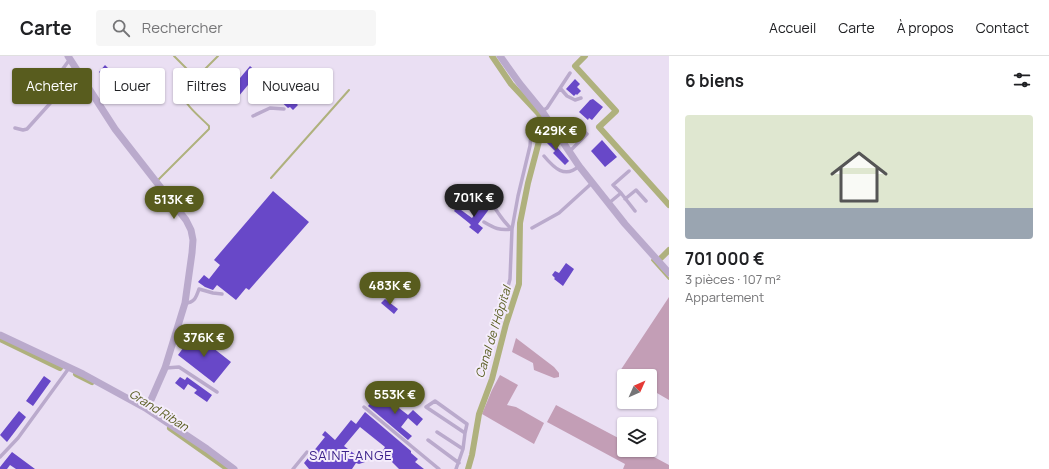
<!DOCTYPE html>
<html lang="fr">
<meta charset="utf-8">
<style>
body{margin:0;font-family:Manrope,sans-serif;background:#f6f6f6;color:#202124;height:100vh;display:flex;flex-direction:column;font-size:15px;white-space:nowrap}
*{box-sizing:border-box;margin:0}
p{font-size:13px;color:#757577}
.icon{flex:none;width:22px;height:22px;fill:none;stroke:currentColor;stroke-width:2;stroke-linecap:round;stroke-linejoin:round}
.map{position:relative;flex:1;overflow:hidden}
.details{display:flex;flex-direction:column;background:#fff;width:380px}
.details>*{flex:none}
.guide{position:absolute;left:12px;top:12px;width:380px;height:36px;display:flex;gap:8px}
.needle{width:26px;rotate:45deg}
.controls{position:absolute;left:617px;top:313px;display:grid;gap:8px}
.controls a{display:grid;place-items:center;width:40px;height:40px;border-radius:4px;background:#fff;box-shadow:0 1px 3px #0004;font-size:20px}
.price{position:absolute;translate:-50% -34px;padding:0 9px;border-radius:14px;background:#585c1e;color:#fff;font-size:13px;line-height:26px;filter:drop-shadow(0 1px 2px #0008)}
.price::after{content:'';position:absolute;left:50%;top:24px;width:12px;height:9px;margin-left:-6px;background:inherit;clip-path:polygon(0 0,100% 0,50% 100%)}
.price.selected{background:#222;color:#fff}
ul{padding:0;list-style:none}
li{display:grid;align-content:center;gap:8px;height:212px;padding:0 16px}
li span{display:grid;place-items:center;height:124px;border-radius:4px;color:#555}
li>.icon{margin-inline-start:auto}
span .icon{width:72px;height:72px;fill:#fffc;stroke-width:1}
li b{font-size:17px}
h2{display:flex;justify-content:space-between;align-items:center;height:48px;padding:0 16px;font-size:17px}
.chip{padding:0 14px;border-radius:4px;background:#fff;box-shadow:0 1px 3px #0004;font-size:14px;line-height:36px}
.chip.selected{background:#585c1e;color:#fff}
header{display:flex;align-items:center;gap:24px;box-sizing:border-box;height:56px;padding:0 20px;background:#fff;border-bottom:1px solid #e0e0e0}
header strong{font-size:19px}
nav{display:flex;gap:22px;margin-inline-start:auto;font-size:14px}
.search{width:280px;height:36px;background:#f6f6f6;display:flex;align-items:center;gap:10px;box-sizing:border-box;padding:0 14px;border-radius:4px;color:#757577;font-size:15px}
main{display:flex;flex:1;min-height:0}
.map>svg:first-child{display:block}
</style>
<header>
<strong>Carte</strong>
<div class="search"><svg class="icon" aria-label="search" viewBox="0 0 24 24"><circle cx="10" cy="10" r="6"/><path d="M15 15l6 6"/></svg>Rechercher</div>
<nav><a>Accueil</a><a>Carte</a><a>À propos</a><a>Contact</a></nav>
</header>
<main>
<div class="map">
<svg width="669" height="413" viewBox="0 0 669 413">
<rect width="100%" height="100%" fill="#eadff3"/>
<path fill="#c39eb6" d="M669 241V344L650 333V320H628L620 315Z
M516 282 554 311 559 317V321L554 322 534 314 533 307 512 296Z
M500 319 518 329 507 349 516 351 544 367 534 388 482 358 492 334Z
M556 349 624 385V394H641L669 409V413H623L625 408 547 366Z"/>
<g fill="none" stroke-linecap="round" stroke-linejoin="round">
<path stroke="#afb17d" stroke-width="2" d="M174 0 196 22
M271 122 349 34
M158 125V124L209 73V70C199 60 186 50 181 37L218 0
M652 204 669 223"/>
<path stroke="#afb17d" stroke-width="6" d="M492 0 511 28 539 58 542 67
M585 0 575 10 616 55 599 71 669 149
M661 202 669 194
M0 283 60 312
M76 318 92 326
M170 372 228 413
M468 413 472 399 479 358 492 323 506 268 519 228 520 167 528 127 542 74"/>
</g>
<path fill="#6848c8" d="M105 9 128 32 122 38 99 16Z
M250 10 272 30 274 28 283 36 284 35 298 49 293 54 290 51 288 52 277 42V43L253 23 238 41 230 34Z
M575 23 580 28 577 31 581 35 577 39 576 38 574 40 566 33Z
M24 34 35 42 31 48 20 40Z
M593 43 603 51 592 64 589 62 588 64 579 56 590 44Z
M546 78 569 105 565 109 553 97 555 95 544 84Z
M602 84 617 101 605 111 591 95Z
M273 135 309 166 249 234 246 232 236 244 217 229 213 234 205 231 198 226 204 219 209 223 220 209 214 204Z
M483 147 490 152 478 168 483 172 478 178 469 171 471 169 469 167 454 155 457 151 472 162Z
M566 207 574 213 563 230 554 223 555 222 552 219 555 215 559 217Z
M385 243 398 253 394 258 381 247Z
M194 277 231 306 214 327 178 299Z
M44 320 51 325 33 350 26 345Z
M180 321 185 324 187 321 212 339 207 346 194 337 197 334 188 328 184 334 175 327Z
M394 337 400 341 395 349 408 359 413 354 423 363 417 370 408 362 401 371 412 380 408 384 368 350 373 344 382 351Z
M19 355 26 361 7 386 0 379Z
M365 356 411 395V397L418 403 415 406 424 413H399L382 396 385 391 360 371 344 390 365 406 359 408 356 407 352 413H309L304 407 325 381 322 379 325 375 335 384 351 364 356 368Z
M12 396 35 413H16L10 409 7 413H0V411Z"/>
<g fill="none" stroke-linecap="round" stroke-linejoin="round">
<path stroke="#baaacc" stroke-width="3.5" d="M560 32 567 40 575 44 581 42
M43 37 51 29 70 3
M542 55 547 52 570 17
M253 60 270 52 284 53
M15 72 23 74 27 73 54 43V34L51 29
M569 96 587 78 571 64
M544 100C554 112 565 123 579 110
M621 137 613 129 629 115
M625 143 636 134 646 145
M609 147 621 137 635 155
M462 150 473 136C479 140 490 145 494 151 500 159 503 166 512 173
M484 166C494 172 500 175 512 173
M532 172 559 157 592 127
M185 247C194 247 196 242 199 233L213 237 222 238
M501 256 510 223 512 173 518 140 530 90 531 77 534 72 537 70 547 71 551 69
M166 312 179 311 217 336
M364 351 439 413
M437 376 463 393 456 413
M428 384 459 407
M463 393 465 377 426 351 435 345 467 368 465 377
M0 401 18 382 69 312
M293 413 307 396"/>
<path stroke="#baaacc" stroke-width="7" d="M68 0 115 73 186 164 191 174 193 184 192 197 185 247 165 312 147 353
M500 0 520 28 542 55 579 110 625 168 669 217
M0 279 83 318 147 353 207 393 234 413"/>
</g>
<g text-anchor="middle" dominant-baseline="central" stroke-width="4" stroke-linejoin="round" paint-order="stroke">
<g font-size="12" font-style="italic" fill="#585c1e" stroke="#f4ecfb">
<text transform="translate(493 276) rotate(-73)">Canal de l'Hôpital</text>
<text transform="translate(159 354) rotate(32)">Grand Riban</text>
</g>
<g font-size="13" letter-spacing="1" fill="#3b218a" stroke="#f4ecfb">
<text x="351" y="399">SAINT-ANGE</text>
</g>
</g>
</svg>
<div class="controls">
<a><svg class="needle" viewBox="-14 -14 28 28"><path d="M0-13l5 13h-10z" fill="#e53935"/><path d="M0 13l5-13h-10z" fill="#757577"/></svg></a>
<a><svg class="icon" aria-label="layers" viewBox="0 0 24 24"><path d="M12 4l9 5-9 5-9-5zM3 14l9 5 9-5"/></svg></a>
</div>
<b class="price" style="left:556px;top:95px">429K €</b>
<b class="price selected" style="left:474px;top:162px">701K €</b>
<b class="price" style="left:174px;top:164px">513K €</b>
<b class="price" style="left:390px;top:250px">483K €</b>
<b class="price" style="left:204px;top:302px">376K €</b>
<b class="price" style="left:395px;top:359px">553K €</b>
<div class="guide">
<a class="chip selected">Acheter</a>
<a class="chip">Louer</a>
<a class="chip">Filtres</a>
<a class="chip">Nouveau</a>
</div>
</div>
<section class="details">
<h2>6 biens<svg class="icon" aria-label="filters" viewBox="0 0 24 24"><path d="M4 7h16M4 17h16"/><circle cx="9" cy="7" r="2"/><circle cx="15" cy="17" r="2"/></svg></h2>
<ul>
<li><span style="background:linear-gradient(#dfe7d0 75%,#9aa5b1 0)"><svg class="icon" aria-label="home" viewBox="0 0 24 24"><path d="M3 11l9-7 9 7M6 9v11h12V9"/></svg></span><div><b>701 000 €</b><p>3 pièces · 107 m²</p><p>Appartement</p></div></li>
</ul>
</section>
</main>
